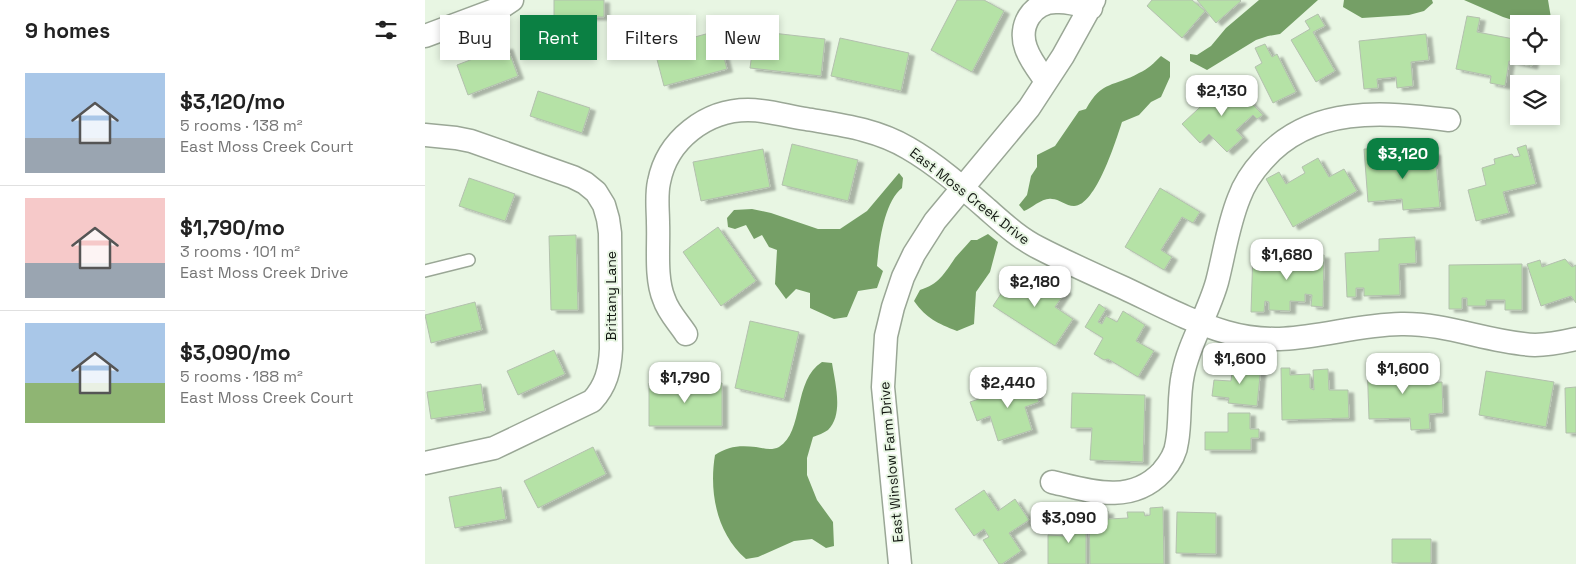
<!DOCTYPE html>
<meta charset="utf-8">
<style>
body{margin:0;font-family:"Space Grotesk",sans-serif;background:#f6f6f6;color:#222;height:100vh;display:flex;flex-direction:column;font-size:19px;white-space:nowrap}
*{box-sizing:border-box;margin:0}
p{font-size:16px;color:#767676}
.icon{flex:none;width:28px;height:28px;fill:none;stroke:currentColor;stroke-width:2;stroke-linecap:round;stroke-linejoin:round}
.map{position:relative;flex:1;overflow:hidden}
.details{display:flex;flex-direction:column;background:#fff;width:425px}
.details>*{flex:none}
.banner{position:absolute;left:15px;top:15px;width:475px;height:45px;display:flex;gap:10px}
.tools{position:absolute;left:1085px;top:15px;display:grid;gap:10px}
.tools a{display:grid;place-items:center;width:50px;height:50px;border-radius:0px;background:#fff;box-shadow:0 2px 8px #0003;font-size:25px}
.price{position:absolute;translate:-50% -42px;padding:0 11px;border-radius:10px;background:#fff;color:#222;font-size:16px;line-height:32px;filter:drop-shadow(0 1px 2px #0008)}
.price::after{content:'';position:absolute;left:50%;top:30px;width:15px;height:11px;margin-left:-8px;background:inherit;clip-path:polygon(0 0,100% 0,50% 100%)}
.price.current{background:#0b8043;color:#fff}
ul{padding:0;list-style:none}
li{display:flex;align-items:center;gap:15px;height:125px;padding:0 25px}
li+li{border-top:1px solid #e0e0e0}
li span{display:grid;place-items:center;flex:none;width:140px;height:100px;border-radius:0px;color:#555}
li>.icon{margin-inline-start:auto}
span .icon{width:60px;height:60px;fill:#fffc;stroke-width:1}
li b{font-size:21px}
h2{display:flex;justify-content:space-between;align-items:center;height:60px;padding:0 25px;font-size:21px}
.chip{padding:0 18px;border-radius:0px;background:#fff;box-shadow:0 2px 8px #0003;font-size:18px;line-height:45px}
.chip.current{background:#0b8043;color:#fff}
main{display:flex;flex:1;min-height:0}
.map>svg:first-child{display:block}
</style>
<main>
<section class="details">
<h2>9 homes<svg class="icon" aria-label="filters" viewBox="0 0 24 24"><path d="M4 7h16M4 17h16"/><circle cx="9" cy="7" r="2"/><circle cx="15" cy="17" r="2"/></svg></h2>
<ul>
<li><span style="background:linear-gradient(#a9c7e8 65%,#9aa5b1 0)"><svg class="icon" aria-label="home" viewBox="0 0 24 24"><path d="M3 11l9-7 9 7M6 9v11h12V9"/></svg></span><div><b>$3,120/mo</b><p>5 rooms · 138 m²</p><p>East Moss Creek Court</p></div></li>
<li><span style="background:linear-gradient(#f6c9c9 65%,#9aa5b1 0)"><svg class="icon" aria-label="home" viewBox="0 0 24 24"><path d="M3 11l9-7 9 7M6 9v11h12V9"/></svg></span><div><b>$1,790/mo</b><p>3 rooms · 101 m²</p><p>East Moss Creek Drive</p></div></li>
<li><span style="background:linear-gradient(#a9c7e8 60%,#8fb573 0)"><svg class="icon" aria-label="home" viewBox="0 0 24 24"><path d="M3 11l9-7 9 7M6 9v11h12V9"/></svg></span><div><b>$3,090/mo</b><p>5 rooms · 188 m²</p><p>East Moss Creek Court</p></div></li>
</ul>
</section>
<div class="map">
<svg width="1151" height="564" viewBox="0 0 1151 564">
<defs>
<filter id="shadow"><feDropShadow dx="5.5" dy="3" stdDeviation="1" flood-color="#0004"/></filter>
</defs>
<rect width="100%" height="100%" fill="#e8f6e3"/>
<path fill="#759f66" d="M834 0H893L855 34 843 36 831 40 782 70 765 61V54L772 55 786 46 801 28Z
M919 0H1007L1008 3 999 11 984 15 937 18 918 7Z
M1039 0H1123L1126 18 1122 24H1100L1078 17Z
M736 56 745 62V77L736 97 726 102 714 115 697 122C691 140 671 206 649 206 641 206 634 199 627 199 618 197 607 208 599 211L594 205 602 195 606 176 612 167V155L630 146 654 111 661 109C677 80 689 87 714 73 723 69 729 63 736 56Z
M474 173 478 178 477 188C459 202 454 243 452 266L458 271 452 288 433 291 422 317 409 319 385 308V293L371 289 361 299 350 284 352 250 344 247 337 235 329 239 321 225 310 229 303 227 302 218 309 210 327 209 346 213 393 229H415L442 211Z
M563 234 573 242 565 272 551 292 549 324 532 331C512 323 502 319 489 301L495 290C514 284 519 274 530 258 535 252 541 246 546 240H552Z
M397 362 407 363C410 383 419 414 403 430 399 433 393 435 388 437L382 458V475L392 500 408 522 409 546 401 548 387 539 369 541 333 557 321 559C291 533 284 491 290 455 303 446 315 445 331 447 338 448 346 451 354 447 379 432 368 380 397 362Z"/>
<path fill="#b5e2a6" stroke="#b3c0ae" filter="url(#shadow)" d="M129 0H179V17H129Z
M532 0H559L579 11 547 72 506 50Z
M727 0H767L780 11 757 38 722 6Z
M772 0H815L816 1 791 23Z
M893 14 900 26 888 32 910 71 891 82 866 40 885 29 880 21Z
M1042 16 1055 18 1052 32 1094 40V56H1109L1107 66 1084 61 1080 86 1065 83 1066 76 1031 69Z
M292 31 302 69 239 86 229 48Z
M330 31 400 39 396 76 325 68Z
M1001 34 1004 60 986 62 988 86 972 88 971 77 952 79 953 88 939 89 934 41Z
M415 38 484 53 476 91 406 76Z
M840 44 847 57 852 54 871 92 848 103 830 67 837 63 830 48Z
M82 46 93 76 43 95 32 65Z
M804 80 838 115 832 119 828 115 811 130 818 138 802 152 784 134 775 143 757 124Z
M113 91 165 108 157 133 105 116Z
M367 144 433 160 423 201 357 185Z
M1101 145 1111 184 1078 192 1084 213 1051 221 1043 190 1061 185 1057 168 1070 164 1069 159 1087 154 1089 157 1095 156 1092 148Z
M338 149 345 187 276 201 268 162Z
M939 149H947L948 155 971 153 972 165 993 163 992 154 1010 152 1015 207 978 210 977 199 943 202Z
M893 158 904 177 919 169 932 191 868 227 841 179 854 172 861 184 880 173 877 167Z
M44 178 90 194 80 221 34 206Z
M735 188 775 212 768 223 757 217 736 250 747 257 739 270 700 247Z
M293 227 331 281 296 306 258 252Z
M151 235 153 310H126L124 236Z
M990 237 991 263 974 264 975 295 939 296V288H931V297H922L920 253 954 251V239Z
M875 248 888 249V255H899L898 307 886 306 887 295 880 294V302L865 301V311L844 310V302L840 301 839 312H826L828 251 842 252V260H864V254H875Z
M1140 259 1147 267 1151 265V303L1146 296 1116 306 1102 264 1115 260 1117 267Z
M1097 264V310H1080V300H1061V306H1042V298H1037V309H1024V265Z
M593 268 599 272 592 284 600 289 603 283 614 290 622 279 641 291 630 307 648 319 630 346 568 306Z
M50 302 57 330 6 343 0 315Z
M674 304 681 309 673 322 677 324 681 316 692 322 698 311 720 325 711 341 729 351 713 377 683 359 679 360 669 354 678 338 660 327Z
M325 321 374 332 359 399 310 388Z
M129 350 140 374 93 395 82 371Z
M953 360V367H974L975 383H979L978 365H994L995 383 1017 382 1018 413 1004 414 1005 429 986 430 985 418 944 419 942 361Z
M808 363 836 366 832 406 803 403 804 398 787 396 789 380 806 381Z
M856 368H865V375L885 374V388L889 390 888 370 903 369 904 390H923L924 418 857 420Z
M1061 371 1129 382 1121 427 1054 415Z
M606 378 614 402 600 407 607 430 573 441 565 416 552 421 545 402 577 391 576 387Z
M224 383H297V426H224Z
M56 384 60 411 6 419 2 392Z
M1151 387V433H1141L1140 388Z
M647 393 720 395 718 462 665 460 667 428H646Z
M803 413H825V429H834V438H826V450H780V432H803Z
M168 447 181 474 113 508 99 481Z
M76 487 81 519 30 528 24 497Z
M559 490 573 511 590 499 604 520 584 533 596 551 577 564H574L558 540 564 537 559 529 549 536 530 509Z
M738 507 739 564H665L664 512 683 511V519L703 518 702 512H719L720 516 725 515V508Z
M752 512 791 513V554L751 553Z
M641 519H661V564H623V535L641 536Z
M967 539H1006V563H967Z"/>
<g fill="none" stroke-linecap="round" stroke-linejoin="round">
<g stroke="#9aa796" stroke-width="14">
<path id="service" d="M0 271 44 260"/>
</g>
<g stroke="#9aa796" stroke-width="25">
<path id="minor" d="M0 36 75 8 87 0
M621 81C614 71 605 60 601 48 593 26 607 2 631 2 643 1 655 5 666 8
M0 135 31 138 46 141 148 177 160 183 171 192 179 205 183 219 185 233 186 349C185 370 181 386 167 401L69 448 0 463
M261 334C254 323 243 312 239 299 230 278 234 246 233 223 233 210 231 195 234 182 242 140 281 110 323 110 342 110 362 116 381 119 416 125 451 129 483 148 511 164 537 187 562 209 578 223 594 238 614 248 641 262 670 275 699 288 733 304 766 322 801 332 866 351 914 325 976 324 1022 323 1065 343 1110 345 1124 345 1138 342 1151 339
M627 482C665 491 706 505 737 472 744 464 751 453 752 442 756 420 753 397 758 374 764 343 783 314 792 282 799 255 803 225 814 198 819 184 828 171 838 160 886 105 958 112 1024 120
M475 564 458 387 461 336 468 307 478 277 489 254 510 221 604 108 638 56 669 0"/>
</g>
<use href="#service" stroke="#fff" stroke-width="11"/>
<use href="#minor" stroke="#fff" stroke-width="22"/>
</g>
<g text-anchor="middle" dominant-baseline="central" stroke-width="4" stroke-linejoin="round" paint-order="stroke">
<g font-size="14" fill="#131812" stroke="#e8f6e3">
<text transform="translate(545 196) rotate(38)">East Moss Creek Drive</text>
<text transform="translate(186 296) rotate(-90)">Brittany Lane</text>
<text transform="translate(466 462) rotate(-95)">East Winslow Farm Drive</text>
</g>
</g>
</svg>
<div class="tools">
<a><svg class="icon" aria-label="locate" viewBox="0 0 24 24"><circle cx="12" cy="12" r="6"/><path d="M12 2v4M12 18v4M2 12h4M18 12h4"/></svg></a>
<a><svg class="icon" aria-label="layers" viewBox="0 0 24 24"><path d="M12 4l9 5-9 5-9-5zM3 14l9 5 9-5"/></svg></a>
</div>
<b class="price" style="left:797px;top:117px">$2,130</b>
<b class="price current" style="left:978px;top:180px">$3,120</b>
<b class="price" style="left:862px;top:281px">$1,680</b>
<b class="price" style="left:610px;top:308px">$2,180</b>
<b class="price" style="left:815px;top:385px">$1,600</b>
<b class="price" style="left:978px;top:395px">$1,600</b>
<b class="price" style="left:260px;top:404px">$1,790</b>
<b class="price" style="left:583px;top:409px">$2,440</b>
<b class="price" style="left:644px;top:544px">$3,090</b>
<div class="banner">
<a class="chip">Buy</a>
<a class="chip current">Rent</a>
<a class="chip">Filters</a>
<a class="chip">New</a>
</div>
</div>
</main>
